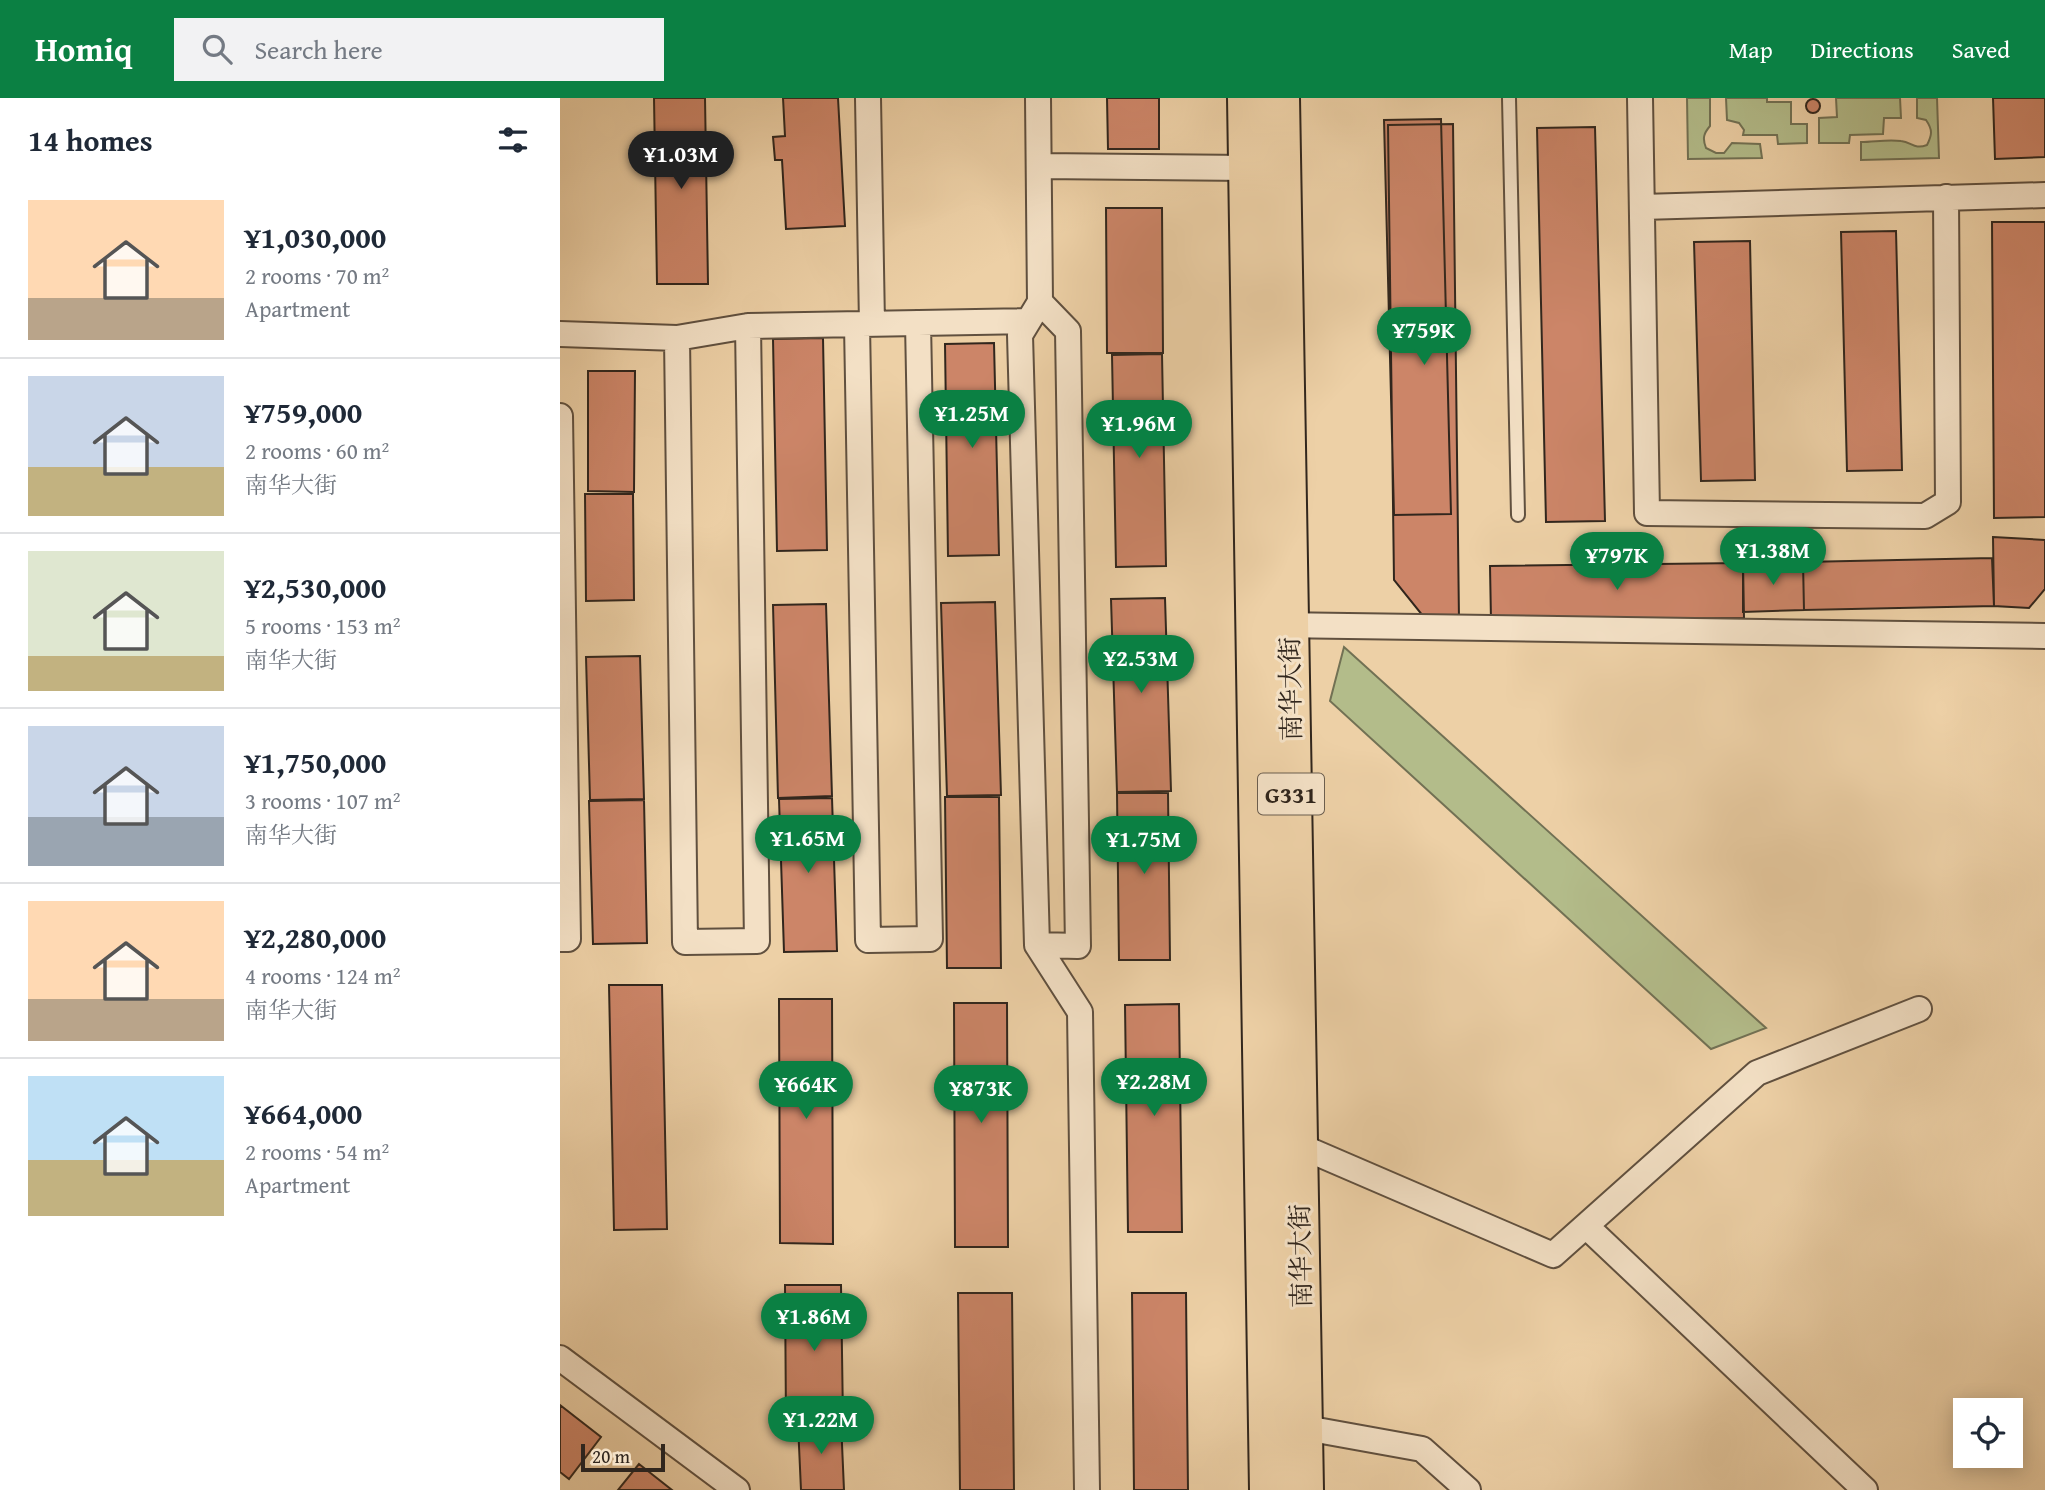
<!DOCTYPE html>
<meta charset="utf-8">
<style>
body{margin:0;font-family:"Gentium Book Plus","Noto Serif SC",serif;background:#f2f2f3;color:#1f2937;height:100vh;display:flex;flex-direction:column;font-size:26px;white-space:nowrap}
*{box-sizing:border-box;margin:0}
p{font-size:23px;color:#747a83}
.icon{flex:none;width:38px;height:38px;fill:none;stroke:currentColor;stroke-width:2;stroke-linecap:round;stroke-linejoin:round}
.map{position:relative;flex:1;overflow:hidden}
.sheet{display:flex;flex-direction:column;background:#fff;width:560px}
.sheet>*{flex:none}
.buttons{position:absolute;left:1393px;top:1300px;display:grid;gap:14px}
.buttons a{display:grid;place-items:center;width:70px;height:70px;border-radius:0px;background:#fff;box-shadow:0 4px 18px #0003;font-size:35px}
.scale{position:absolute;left:21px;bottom:18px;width:84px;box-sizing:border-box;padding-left:7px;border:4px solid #31261d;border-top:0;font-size:19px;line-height:24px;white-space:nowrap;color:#31261d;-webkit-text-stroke:5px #f3e0c5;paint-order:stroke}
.price{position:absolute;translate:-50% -60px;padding:0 16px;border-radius:24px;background:#0b8043;color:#fff;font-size:23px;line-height:46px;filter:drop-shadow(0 2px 4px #0008)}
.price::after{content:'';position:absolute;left:50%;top:42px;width:21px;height:16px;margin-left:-10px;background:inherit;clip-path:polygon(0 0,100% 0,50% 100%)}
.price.on{background:#222;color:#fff}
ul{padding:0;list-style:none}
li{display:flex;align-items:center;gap:21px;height:175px;padding:0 28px}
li+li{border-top:2px solid #e0e1e3}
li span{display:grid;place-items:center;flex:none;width:196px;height:140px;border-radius:0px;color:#555}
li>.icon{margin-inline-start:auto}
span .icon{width:84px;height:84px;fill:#fffc;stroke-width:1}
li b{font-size:30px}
h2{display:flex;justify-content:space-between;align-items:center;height:84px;padding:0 28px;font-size:30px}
header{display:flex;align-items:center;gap:42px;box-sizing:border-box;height:98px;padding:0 35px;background:#0b8043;color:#fff}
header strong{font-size:33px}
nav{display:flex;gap:38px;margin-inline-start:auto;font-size:24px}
.search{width:490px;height:63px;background:#f2f2f3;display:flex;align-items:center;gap:18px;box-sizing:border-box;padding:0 24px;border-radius:0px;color:#747a83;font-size:26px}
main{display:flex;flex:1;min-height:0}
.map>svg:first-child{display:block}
</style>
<header>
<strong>Homiq</strong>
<div class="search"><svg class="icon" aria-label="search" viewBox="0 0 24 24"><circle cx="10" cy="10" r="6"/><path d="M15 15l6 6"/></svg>Search here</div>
<nav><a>Map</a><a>Directions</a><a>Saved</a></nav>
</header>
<main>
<section class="sheet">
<h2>14 homes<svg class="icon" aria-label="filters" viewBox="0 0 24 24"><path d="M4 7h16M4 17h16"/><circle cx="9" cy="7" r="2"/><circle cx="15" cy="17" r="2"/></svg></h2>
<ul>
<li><span style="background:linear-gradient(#ffd9b3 70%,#b9a48a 0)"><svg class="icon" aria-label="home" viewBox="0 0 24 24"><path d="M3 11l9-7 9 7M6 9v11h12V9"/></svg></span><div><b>¥1,030,000</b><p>2 rooms · 70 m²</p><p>Apartment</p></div></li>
<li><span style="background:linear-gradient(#c9d6e8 65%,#c2b280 0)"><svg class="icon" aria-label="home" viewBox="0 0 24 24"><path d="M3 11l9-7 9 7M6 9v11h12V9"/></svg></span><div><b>¥759,000</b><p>2 rooms · 60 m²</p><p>南华大街</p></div></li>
<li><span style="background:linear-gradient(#dfe7d0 75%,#c2b280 0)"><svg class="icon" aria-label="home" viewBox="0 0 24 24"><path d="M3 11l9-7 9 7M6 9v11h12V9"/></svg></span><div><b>¥2,530,000</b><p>5 rooms · 153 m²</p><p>南华大街</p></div></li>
<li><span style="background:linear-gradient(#c9d6e8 65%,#9aa5b1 0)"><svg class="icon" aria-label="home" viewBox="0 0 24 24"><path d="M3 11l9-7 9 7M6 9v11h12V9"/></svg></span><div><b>¥1,750,000</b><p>3 rooms · 107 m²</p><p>南华大街</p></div></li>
<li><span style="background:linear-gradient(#ffd9b3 70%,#b9a48a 0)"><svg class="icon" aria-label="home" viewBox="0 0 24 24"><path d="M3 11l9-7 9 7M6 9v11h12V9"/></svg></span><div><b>¥2,280,000</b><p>4 rooms · 124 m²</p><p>南华大街</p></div></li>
<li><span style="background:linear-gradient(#bfe0f5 60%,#c2b280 0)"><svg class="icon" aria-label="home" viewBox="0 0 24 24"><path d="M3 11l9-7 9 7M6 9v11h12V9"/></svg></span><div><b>¥664,000</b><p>2 rooms · 54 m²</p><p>Apartment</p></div></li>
</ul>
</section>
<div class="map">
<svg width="1485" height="1392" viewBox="0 0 1485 1392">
<rect width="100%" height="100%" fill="#edd0a6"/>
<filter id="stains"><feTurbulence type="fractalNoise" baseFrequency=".00286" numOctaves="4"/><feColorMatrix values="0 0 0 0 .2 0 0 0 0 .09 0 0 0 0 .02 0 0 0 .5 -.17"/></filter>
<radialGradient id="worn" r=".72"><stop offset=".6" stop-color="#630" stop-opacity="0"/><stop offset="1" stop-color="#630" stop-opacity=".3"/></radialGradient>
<path fill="#b3bc8a" stroke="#727154" stroke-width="2" d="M1127 0H1150V28C1144 35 1142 40 1146 50L1156 55H1164L1172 45 1200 46 1202 60 1128 61Z
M1166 0H1207V4H1231V26H1247V45L1218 46 1217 37H1183L1184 32 1179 25 1167 22Z
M1276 0H1340L1341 20H1324L1323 36 1290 37 1289 45H1259V20L1277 19Z
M1357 0H1377L1379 60 1301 62V44C1314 44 1328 41 1341 43 1352 44 1354 52 1367 47 1372 37 1373 32 1366 22L1357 20Z
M784 549 1206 930 1151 951 770 603Z"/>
<path fill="#cc8568" stroke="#31261d" stroke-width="2" d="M94 0H145L148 186H97Z
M223 0H278L285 128 226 131 222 62H215L213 39 225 38Z
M547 0H599V51H548Z
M1433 0H1485V59L1435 61Z
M1246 8a7 7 0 1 1 14 0a7 7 0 1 1-14 0Z
M881 21 891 416 834 417 824 22Z
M893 26 899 522 867 523 834 482 828 27Z
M1035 29 1045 423 986 424 977 30Z
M546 110H602L603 255H547Z
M1432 124H1485V419L1434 420Z
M1336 133 1342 372 1287 373 1281 134Z
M1190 143 1195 382 1141 383 1134 144Z
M263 240 267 452 217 453 213 241Z
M434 245 439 457 388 458 385 246Z
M602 256 606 468 556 469 552 257Z
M28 273H75L74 394 28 393Z
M25 396H73L74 502 26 503Z
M1433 439 1485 442V491L1469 510 1434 508Z
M1432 460 1434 508 1244 512 1243 464Z
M1243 464 1244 512 1183 514V465Z
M1183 465 1184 520 931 523 930 468Z
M605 500 611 693 557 694 551 501Z
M435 504 441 697 387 698 381 505Z
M266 506 272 698 218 700 213 507Z
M80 558 84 701 30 702 26 559Z
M557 695H608L610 862H559Z
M385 699H439L441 870H387Z
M272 700 277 853 224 854 219 701Z
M84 702 87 845 33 846 29 703Z
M49 887H102L107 1131 54 1132Z
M219 901H272L273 1146 220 1145Z
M394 905H447L448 1149H395Z
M619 906 622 1134H568L565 907Z
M225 1187H281L283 1322 226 1323Z
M398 1195H452L454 1392H400Z
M572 1195H626L628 1392H574Z
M0 1307 41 1339 9 1381 0 1374Z
M281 1323 284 1392H241L238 1326Z
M79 1366 112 1392H58Z"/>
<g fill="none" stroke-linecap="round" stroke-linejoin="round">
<g stroke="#60503f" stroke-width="16">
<path id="lane" d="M949 0 958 417"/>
</g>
<g stroke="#60503f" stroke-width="28">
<path id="street" d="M308 0 312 226
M478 0 480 204 460 237 477 847 518 848 508 233 480 204
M1080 0 1087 415 1365 418 1388 404 1386 99
M480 68 688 70
M1082 109 1485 97
M297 227 308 842 370 841 358 225
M0 236 117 240 188 228 468 223
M117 240 125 844 197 843 188 228
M0 318 8 841H0
M717 527 1485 538
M477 847 520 914 527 1392
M726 1042 993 1157 1197 975 1359 911
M1026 1128 1305 1392
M0 1260 177 1392
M729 1327 862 1351 908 1392"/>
</g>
<g stroke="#31261d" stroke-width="42">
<path id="highway" d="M687 0 709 1392
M720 0 744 1392"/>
</g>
<use href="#lane" stroke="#f3e0c5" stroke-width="12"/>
<use href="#street" stroke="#f3e0c5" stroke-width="24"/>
<use href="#highway" stroke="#edd0a6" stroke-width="38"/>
</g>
<g text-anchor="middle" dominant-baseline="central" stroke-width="6" stroke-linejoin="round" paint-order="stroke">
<rect fill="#f3e0c5" stroke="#6b5e4f" stroke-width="2" x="698" y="675.5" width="66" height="41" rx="5"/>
<g font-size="24" font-weight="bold" fill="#31261d">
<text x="731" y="696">G331</text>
</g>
<g font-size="26" fill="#31261d" stroke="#f3e0c5">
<text transform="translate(730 591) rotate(-91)">南华大街</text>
<text transform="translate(740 1158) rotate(-91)">南华大街</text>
</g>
</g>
<rect width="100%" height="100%" filter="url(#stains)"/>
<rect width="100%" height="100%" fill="url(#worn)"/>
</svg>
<div class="buttons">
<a><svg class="icon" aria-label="locate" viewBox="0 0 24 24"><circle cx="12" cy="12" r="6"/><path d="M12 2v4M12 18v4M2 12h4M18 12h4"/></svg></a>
</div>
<div class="scale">20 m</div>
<b class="price on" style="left:121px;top:93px">¥1.03M</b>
<b class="price" style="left:864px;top:269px">¥759K</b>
<b class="price" style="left:412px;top:352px">¥1.25M</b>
<b class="price" style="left:579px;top:362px">¥1.96M</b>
<b class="price" style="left:1213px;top:489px">¥1.38M</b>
<b class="price" style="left:1057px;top:494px">¥797K</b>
<b class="price" style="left:581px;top:597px">¥2.53M</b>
<b class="price" style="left:248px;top:777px">¥1.65M</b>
<b class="price" style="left:584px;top:778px">¥1.75M</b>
<b class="price" style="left:594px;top:1020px">¥2.28M</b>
<b class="price" style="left:246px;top:1023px">¥664K</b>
<b class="price" style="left:421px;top:1027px">¥873K</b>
<b class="price" style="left:254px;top:1255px">¥1.86M</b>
<b class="price" style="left:261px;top:1358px">¥1.22M</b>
</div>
</main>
